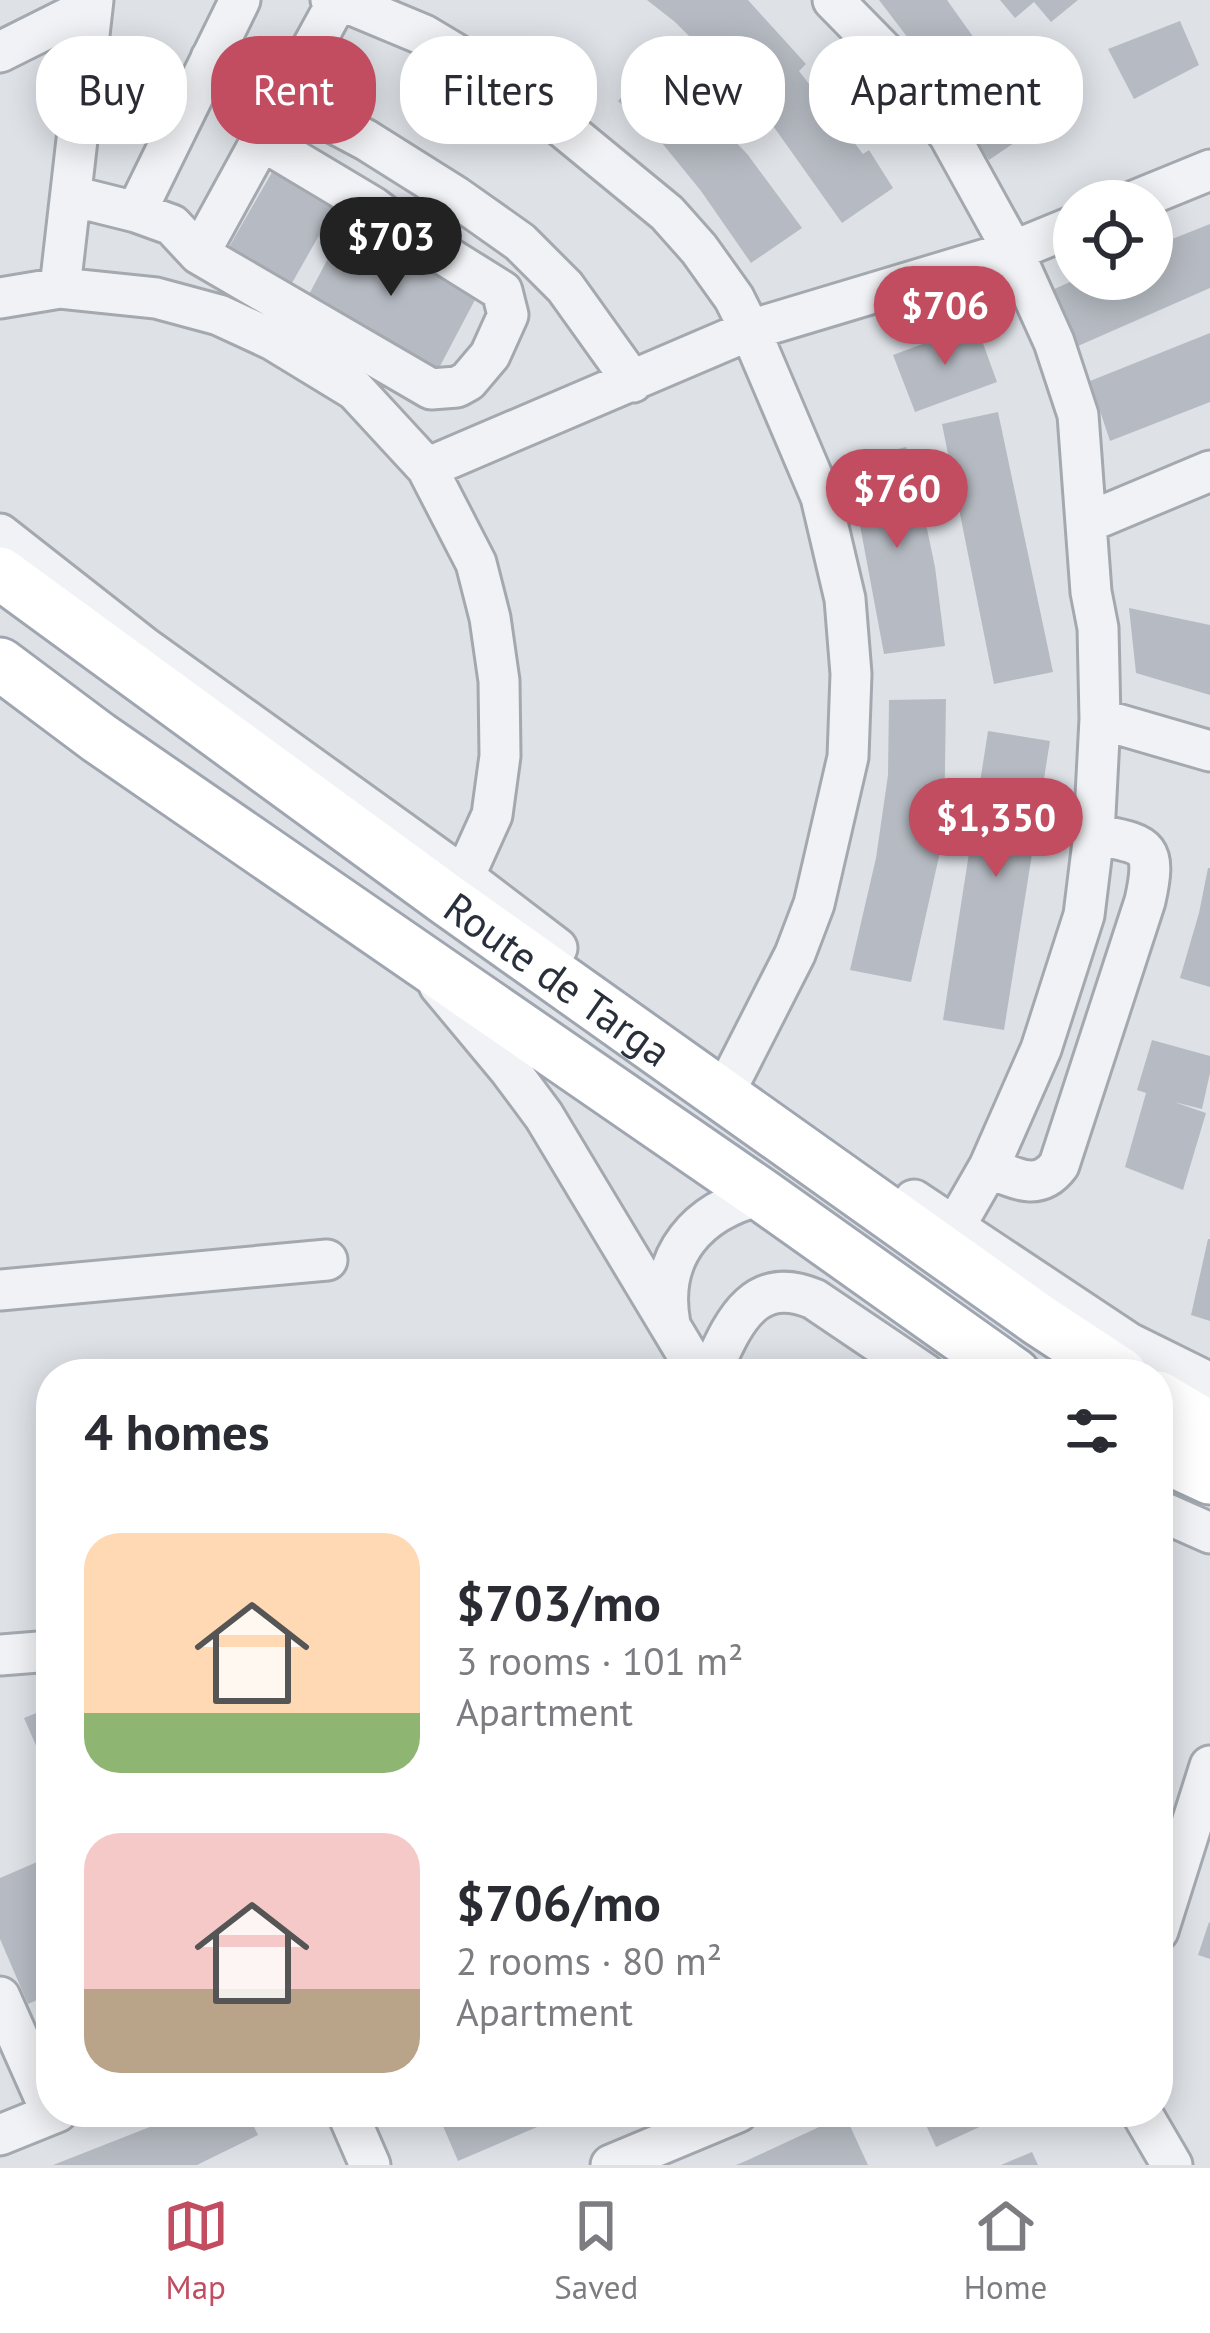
<!DOCTYPE html>
<meta charset="utf-8">
<style>
body{margin:0;font-family:"PT Sans",sans-serif;background:#f2f2f3;color:#2b2b33;height:100vh;display:flex;flex-direction:column;font-size:45px;white-space:nowrap}
*{box-sizing:border-box;margin:0}
p{font-size:39px;color:#7c7c81}
.icon{flex:none;width:66px;height:66px;fill:none;stroke:currentColor;stroke-width:2;stroke-linecap:round;stroke-linejoin:round}
.map{position:relative;flex:1;overflow:hidden}
.details{position:absolute;left:36px;top:1359px;width:1137px;height:768px;display:flex;flex-direction:column;background:#fff;border-radius:48px;box-shadow:0 6px 30px #0003}
.details>*{flex:none}
.hud{position:absolute;left:36px;top:36px;width:1140px;height:108px;display:flex;gap:24px}
.buttons{position:absolute;left:1053px;top:180px;display:grid;gap:24px}
.buttons a{display:grid;place-items:center;width:120px;height:120px;border-radius:50%;background:#fff;box-shadow:0 6px 30px #0003;font-size:60px}
.price{position:absolute;translate:-50% -102px;padding:0 27px;border-radius:42px;background:#c24d61;color:#fff;font-size:39px;line-height:78px;filter:drop-shadow(0 3px 6px #0008)}
.price::after{content:'';position:absolute;left:50%;top:72px;width:36px;height:27px;margin-left:-18px;background:inherit;clip-path:polygon(0 0,100% 0,50% 100%)}
.price.on{background:#222;color:#fff}
ul{padding:0;list-style:none}
li{display:flex;align-items:center;gap:36px;height:300px;padding:0 48px}
li span{display:grid;place-items:center;flex:none;width:336px;height:240px;border-radius:36px;color:#555}
li>.icon{margin-inline-start:auto}
span .icon{width:144px;height:144px;fill:#fffc;stroke-width:1}
li b{font-size:51px}
h2{display:flex;justify-content:space-between;align-items:center;height:144px;padding:0 48px;font-size:51px}
.pill{padding:0 42px;border-radius:48px;background:#fff;box-shadow:0 6px 30px #0003;font-size:42px;line-height:108px}
.pill.on{background:#c24d61;color:#fff}
.menu{display:flex;justify-content:space-around;align-items:center;height:168px;border-top:3px solid #e1e1e2;background:#fff;font-size:33px;color:#7c7c81}
.menu a{display:grid;justify-items:center;gap:6px}
.menu .on{color:#c24d61}
.map>svg:first-child{display:block}
</style>
<div class="map">
<svg width="1210" height="2165" viewBox="0 0 1210 2165">
<rect width="100%" height="100%" fill="#dee2e7"/>
<path fill="#b6bbc3" d="M647 0H748L806 64 799 71 863 154 869 150 893 188 842 223 759 106 675 22Z
M879 0H947L1021 104 1014 109 1030 132 989 160 908 38Z
M1000 0H1078L1051 22 1034 2 1015 18Z
M1180 21 1199 65 1134 99 1108 49Z
M658 59 748 155 802 228 751 263 701 191 662 143 618 101Z
M275 167 338 202 292 283 229 247Z
M1210 224V288L1078 346 1052 290 1077 279H1152V247Z
M344 228 477 296 438 370 305 302Z
M976 324 997 382 915 412 893 355Z
M1210 333V402L1110 441 1090 381Z
M998 412 1053 672 994 684 942 424Z
M906 447 922 505 935 567 945 646 884 654 859 520 843 463Z
M1129 608 1210 625V695L1136 673Z
M946 699 944 834 911 982 850 970 876 858 888 775 889 700Z
M988 731 1050 741 1004 1030 943 1020Z
M1208 868H1210V987L1180 978 1199 913Z
M1152 1040 1210 1056V1073L1202 1109 1174 1102 1206 1113 1183 1190 1125 1167 1146 1093 1137 1090Z
M1208 1239H1210V1321L1191 1315Z
M51 1707V1780L24 1718Z
M44 1859 51 1876V1994L28 2004 0 1939V1878Z
M1209 1922 1210 1923V1959L1198 1955Z
M188 2112H247L258 2135 197 2165H53Z
M437 2112H572L458 2161Z
M920 2112H1012L936 2147Z
M845 2115 868 2165H736L748 2160Z
M1032 2152 1038 2165H1001Z"/>
<g fill="none" stroke-linecap="round" stroke-linejoin="round">
<g stroke="#a4a9b0" stroke-width="45">
<path id="minor" d="M331 0 352 5 424 35 521 93 667 213 699 249 734 298 750 330 821 497 845 599 851 674 848 757 814 904 795 954 733 1076
M833 0 888 56 949 135 1013 251 1054 342 1078 415 1091 592 1098 628 1100 719 1094 834 1084 915 1041 1049 989 1167 954 1228
M0 52 92 6
M211 58 366 140 455 196 520 242 565 287 633 382
M72 196 136 212 172 225 199 254 431 389 457 387 468 381 490 355 508 315 502 291 401 228 373 207 261 140
M1134 201 1210 170
M136 212 240 0
M199 254 337 2
M60 288 93 0
M0 298 60 288 156 298 219 315 273 340 355 390 427 468 476 563 490 618 499 681 500 756 492 815 464 877
M427 468 750 330 1013 251 1074 226
M1086 523 1210 471
M0 534 144 647 464 877 557 948
M1100 719 1210 751
M439 985 509 1069 544 1116 699 1374
M989 1167C1015 1179 1039 1192 1059 1165L1145 901C1158 843 1146 845 1094 834
M914 1200 1129 1343 1210 1383
M0 1290 327 1260
M670 1324C657 1255 698 1210 762 1195
M710 1374C732 1327 751 1273 814 1299L925 1374
M1158 1510 1210 1533
M0 1655 51 1651
M1158 1931 1210 1766
M0 1997 52 2114
M347 2112 370 2165
M1141 2112 1172 2165
M0 2135 57 2112
M611 2165 738 2112"/>
</g>
<g stroke="#9fa6b1" stroke-width="57">
<g id="major">
<path id="s1" d="M0 573 446 899 1039 1320 1121 1374"/>
<path d="M0 664 99 738 762 1195 1014 1374"/>
<path d="M1158 1397 1210 1428"/>
<path d="M1158 1454 1210 1478"/>
</g>
</g>
<use href="#minor" stroke="#f1f2f5" stroke-width="39"/>
<use href="#major" stroke="#fff" stroke-width="51"/>
</g>
<g text-anchor="middle" dominant-baseline="central" stroke-width="9" stroke-linejoin="round" paint-order="stroke">
<g font-size="42" fill="#29303c" stroke="#eef1f4">
<text stroke="none"><textPath href="#s1" startOffset="690">Route de Targa</textPath></text>
</g>
</g>
</svg>
<div class="buttons">
<a><svg class="icon" aria-label="locate" viewBox="0 0 24 24"><circle cx="12" cy="12" r="6"/><path d="M12 2v4M12 18v4M2 12h4M18 12h4"/></svg></a>
</div>
<b class="price on" style="left:391px;top:299px">$703</b>
<b class="price" style="left:945px;top:368px">$706</b>
<b class="price" style="left:897px;top:551px">$760</b>
<b class="price" style="left:996px;top:880px">$1,350</b>
<div class="hud">
<a class="pill">Buy</a>
<a class="pill on">Rent</a>
<a class="pill">Filters</a>
<a class="pill">New</a>
<a class="pill">Apartment</a>
</div>
<section class="details">
<h2>4 homes<svg class="icon" aria-label="filters" viewBox="0 0 24 24"><path d="M4 7h16M4 17h16"/><circle cx="9" cy="7" r="2"/><circle cx="15" cy="17" r="2"/></svg></h2>
<ul>
<li><span style="background:linear-gradient(#ffd9b3 75%,#8fb573 0)"><svg class="icon" aria-label="home" viewBox="0 0 24 24"><path d="M3 11l9-7 9 7M6 9v11h12V9"/></svg></span><div><b>$703/mo</b><p>3 rooms · 101 m²</p><p>Apartment</p></div></li>
<li><span style="background:linear-gradient(#f6c9c9 65%,#b9a48a 0)"><svg class="icon" aria-label="home" viewBox="0 0 24 24"><path d="M3 11l9-7 9 7M6 9v11h12V9"/></svg></span><div><b>$706/mo</b><p>2 rooms · 80 m²</p><p>Apartment</p></div></li>
</ul>
</section>
</div>
<nav class="menu">
<a class="on"><svg class="icon" aria-label="map" viewBox="0 0 24 24"><path d="M3 6l6-2 6 2 6-2v14l-6 2-6-2-6 2zM9 4v14M15 6v14"/></svg>Map</a>
<a><svg class="icon" aria-label="saved" viewBox="0 0 24 24"><path d="M7 4h10v16l-5-4-5 4z"/></svg>Saved</a>
<a><svg class="icon" aria-label="home" viewBox="0 0 24 24"><path d="M3 11l9-7 9 7M6 9v11h12V9"/></svg>Home</a>
</nav>
